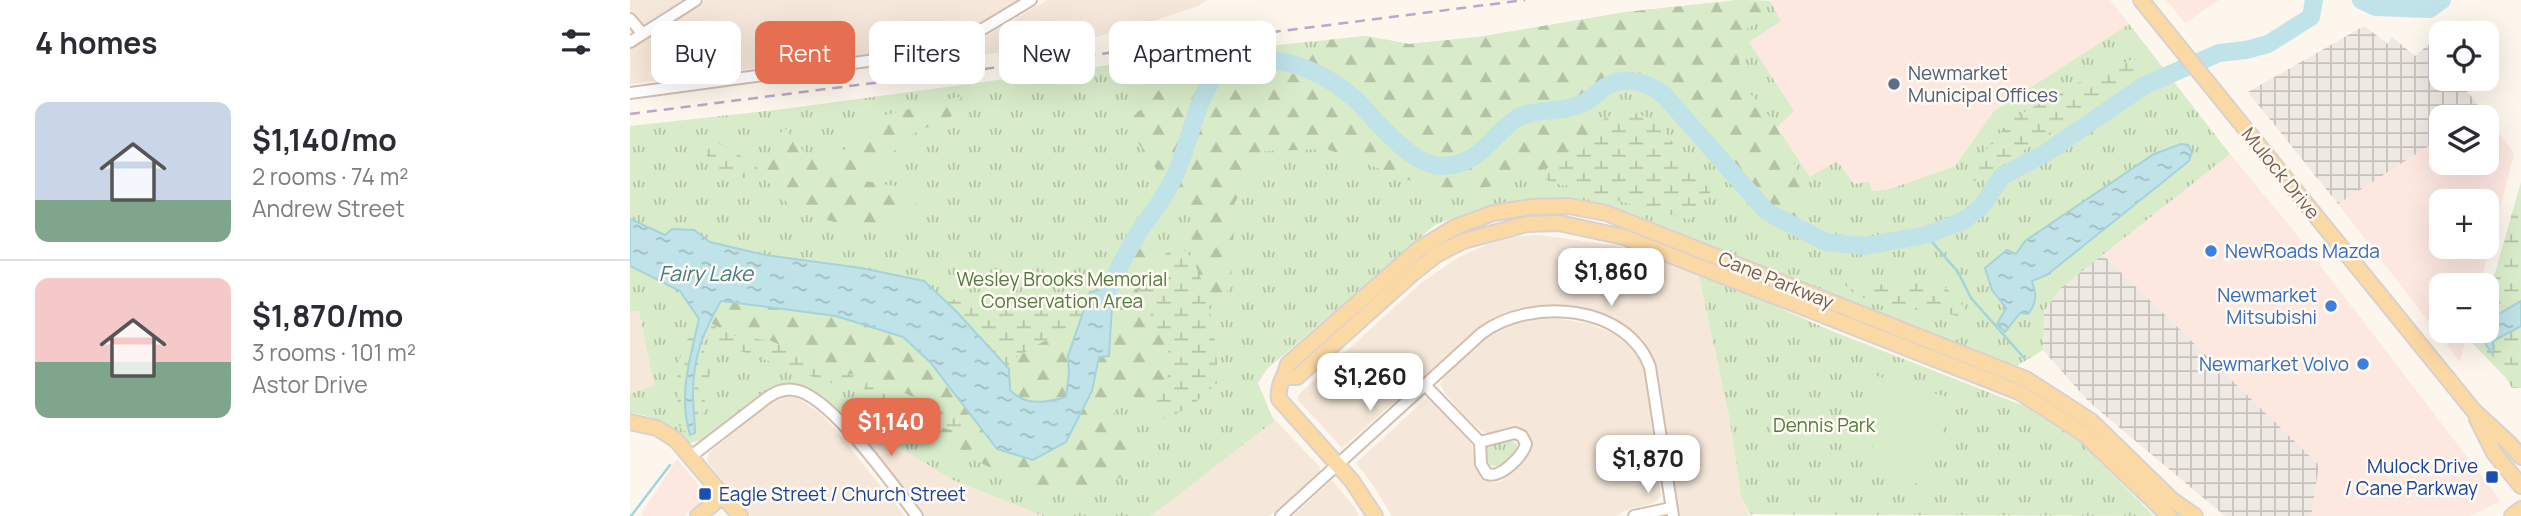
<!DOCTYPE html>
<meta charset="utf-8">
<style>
body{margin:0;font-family:Manrope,sans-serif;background:#f2f2f3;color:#2b2b33;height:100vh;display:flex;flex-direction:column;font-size:26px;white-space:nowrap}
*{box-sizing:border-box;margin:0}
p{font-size:23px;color:#7c7c81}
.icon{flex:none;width:38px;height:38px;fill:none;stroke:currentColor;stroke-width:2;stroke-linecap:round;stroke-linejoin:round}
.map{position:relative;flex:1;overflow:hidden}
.drawer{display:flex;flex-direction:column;background:#fff;width:630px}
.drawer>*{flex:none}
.banner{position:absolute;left:21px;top:21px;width:665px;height:63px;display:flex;gap:14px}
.tools{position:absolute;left:1799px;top:21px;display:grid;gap:14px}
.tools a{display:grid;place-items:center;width:70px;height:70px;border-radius:14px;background:#fff;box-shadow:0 7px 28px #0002;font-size:35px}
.price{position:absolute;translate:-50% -60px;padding:0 16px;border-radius:14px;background:#fff;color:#222;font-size:23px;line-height:46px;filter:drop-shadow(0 2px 4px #0008)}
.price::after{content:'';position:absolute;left:50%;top:42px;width:21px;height:16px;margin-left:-10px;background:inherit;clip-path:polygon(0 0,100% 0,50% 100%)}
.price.current{background:#e76f51;color:#fff}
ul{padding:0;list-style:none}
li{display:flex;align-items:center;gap:21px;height:175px;padding:0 35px}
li+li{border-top:2px solid #e1e1e2}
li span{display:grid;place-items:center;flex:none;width:196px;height:140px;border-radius:14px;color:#555}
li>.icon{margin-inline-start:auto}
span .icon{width:84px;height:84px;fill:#fffc;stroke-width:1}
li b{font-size:30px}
h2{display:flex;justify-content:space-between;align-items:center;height:84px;padding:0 35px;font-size:30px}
.tag{padding:0 24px;border-radius:14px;background:#fff;box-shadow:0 7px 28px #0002;font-size:24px;line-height:63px}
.tag.current{background:#e76f51;color:#fff}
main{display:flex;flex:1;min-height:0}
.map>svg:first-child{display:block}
</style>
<main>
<section class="drawer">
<h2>4 homes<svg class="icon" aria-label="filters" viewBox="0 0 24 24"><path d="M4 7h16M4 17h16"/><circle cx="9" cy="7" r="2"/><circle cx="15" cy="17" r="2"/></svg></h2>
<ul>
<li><span style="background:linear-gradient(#c9d6e8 70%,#7fa58c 0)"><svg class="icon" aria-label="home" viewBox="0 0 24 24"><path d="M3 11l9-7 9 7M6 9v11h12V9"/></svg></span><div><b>$1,140/mo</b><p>2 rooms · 74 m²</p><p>Andrew Street</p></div></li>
<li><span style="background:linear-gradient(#f6c9c9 60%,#7fa58c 0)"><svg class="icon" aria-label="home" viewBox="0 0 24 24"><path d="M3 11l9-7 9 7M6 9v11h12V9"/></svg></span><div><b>$1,870/mo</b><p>3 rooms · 101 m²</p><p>Astor Drive</p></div></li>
</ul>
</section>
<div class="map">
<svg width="1891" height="516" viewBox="0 0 1891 516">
<defs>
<pattern id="industrial-grid" width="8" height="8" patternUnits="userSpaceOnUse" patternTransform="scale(1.75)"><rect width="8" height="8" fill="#efe9e4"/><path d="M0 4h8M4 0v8" fill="none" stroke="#c7c0bb"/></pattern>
<pattern id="grass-tufts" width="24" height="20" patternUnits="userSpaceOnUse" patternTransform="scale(1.75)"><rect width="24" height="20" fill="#d8ecc9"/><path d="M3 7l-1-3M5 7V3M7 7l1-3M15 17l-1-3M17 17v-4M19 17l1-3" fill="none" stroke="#b4c2a5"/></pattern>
<pattern id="forest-firs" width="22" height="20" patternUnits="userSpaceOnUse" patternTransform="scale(1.75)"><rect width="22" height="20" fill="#d8ecc9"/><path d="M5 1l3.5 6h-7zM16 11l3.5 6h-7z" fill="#b4c2a5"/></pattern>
<pattern id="wetland-marsh" width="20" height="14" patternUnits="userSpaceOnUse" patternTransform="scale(1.75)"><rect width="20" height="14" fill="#d8ecc9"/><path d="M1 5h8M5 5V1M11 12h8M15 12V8" fill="none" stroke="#b4c2a5"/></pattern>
<pattern id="water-ripples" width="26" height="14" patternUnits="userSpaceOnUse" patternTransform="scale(1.75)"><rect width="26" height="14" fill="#bfe3e8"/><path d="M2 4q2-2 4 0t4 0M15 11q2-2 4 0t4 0" fill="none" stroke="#a0bbbe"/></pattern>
</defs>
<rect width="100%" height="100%" fill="#fdf6ec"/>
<path fill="#f5e8da" d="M0 0H59L13 29 0 13Z
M76 0H390L320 41 306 45 0 84V46Z
M417 0H577L568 6 526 20 434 46 319 58Z
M910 235 983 245 1037 260 1068 272 1100 421 1111 497 1119 514 1124 516H1049L1031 390 1024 361 1012 338 981 318 950 308 929 304 899 307 874 313 847 329 712 448 668 400V395L791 283 829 257 874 237Z
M9 310 24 385 0 394V311Z
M914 316 960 324 984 334 1004 348 1014 366 1031 496 1024 503 994 511 986 516H762L743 485 726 463 799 396 841 443 848 473 856 481 863 483 872 481 897 458 903 445 899 433 886 427 862 434 852 432 835 416 815 393 810 384 814 376 860 334 890 320Z
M162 395 189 412 204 428 275 516H120L77 461 79 453 148 396Z
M643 418 690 467 689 473 650 510 638 516H521Z
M238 427 323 480 413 516H296L228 434Z
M702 480 725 508 729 516H663Z"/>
<path fill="#fde8e0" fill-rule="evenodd" d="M1145 0H1480L1499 24 1364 111 1325 166 1260 189 1242 191 1224 185 1180 177 1147 127 1118 41 1151 21 1140 1Z
M1536 0H1589L1555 23Z
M1853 111 1884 154 1850 285H1811V331H1838L1830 362 1708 204 1811 138V163H1857V117H1843ZM1811 201H1857V247H1811Z
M1600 154 1664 231 1871 501 1840 516H1681L1689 465 1472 254Z
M47 459 73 490 76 497 55 516H13L11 514Z"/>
<path fill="url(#industrial-grid)" d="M1734 26 1758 44 1762 37 1785 56 1799 44 1811 59V79H1827L1853 111 1843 117H1811V138L1708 204 1618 92Z
M1472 254 1689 465 1681 516H1595L1459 402 1413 350 1414 311 1431 288Z"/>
<path fill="url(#grass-tufts)" d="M1108 0 1140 1 1151 21 1119 42 1164 111 1147 127 1180 177 1207 161 1224 184 1239 182 1242 191 1260 189 1325 166 1364 111 1499 24 1600 154 1431 288 1414 311 1413 350 1385 367 1003 214 943 198 902 199 850 208 805 225 637 369 628 383 644 421 521 516H413L323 480 168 386 150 385 136 390 70 441 60 443C40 427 27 415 0 413V394L24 385 9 311H0V126L154 109 568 53 736 36 779 44 848 37 996 12Z
M1068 272 1197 329 1394 406 1450 442 1524 516 1120 514 1111 497 1100 421Z
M881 440 887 444V450C880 459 871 470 860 465L856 456 857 446Z"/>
<path fill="url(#forest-firs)" d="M1108 0 1140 1 1127 23 1107 35 1111 82 1144 122 1168 172 1177 202 1175 232 1134 202 1102 170 1042 92 995 70 950 98 959 120 960 136 930 163 875 184 816 194 697 149 635 151 604 204 603 266 593 310 569 301 562 261 561 219 495 124 522 99 545 69 568 53 591 64 597 78 632 65 670 76 679 53 697 40 736 36 779 44 848 37 996 12Z
M332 96V111L279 136 235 181 289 190V201L272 217 270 229 233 230 165 211 129 172 154 127 176 154 201 164 244 118Z
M516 241 532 259 518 275 508 293 536 344 543 366 522 409 491 388 485 414 507 450 499 474 460 490H406L351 463 267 428 232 405 231 399 260 411 333 433 328 416 243 380 236 383 224 375 194 366 141 341 105 336 82 324 80 321 91 301 206 316 273 337 300 362 367 449 436 442 462 391 482 305 479 288Z
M441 334 445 335C438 356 439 375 436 397 416 403 395 406 380 390L379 359 387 357 414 341Z"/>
<path fill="url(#wetland-marsh)" d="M1500 60H1512L1509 72 1346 183 1341 177 1358 147 1383 118 1450 82Z
M1001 111C1039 125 1034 133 1055 162 1063 172 1073 181 1081 191L1061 220 940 188 905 176 928 164 960 136 975 117Z
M82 140 96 146 127 167V174L110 179 92 180 71 146Z
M1891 182V388H1882L1876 378 1843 344 1847 331H1857V301Z
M544 244C548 247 555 250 558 254 580 281 587 348 588 382 570 399 554 413 530 420L522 409 543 366 536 344 508 292 518 275Z
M1220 277C1234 283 1247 285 1263 285 1278 285 1299 276 1312 285 1323 293 1334 307 1342 318V321L1310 311 1282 309 1267 312 1227 295 1216 286 1213 279Z
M341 299 362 305 450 307 456 309 445 335C420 330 401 353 379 359V369L315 300Z
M82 324 105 336 141 341 194 366 224 375 218 389 96 346 80 331Z
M59 337 64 339C55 370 51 404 60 435L49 427C48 396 42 364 59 337Z
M70 343 81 367 71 421 65 433C65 399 62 377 70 343Z
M243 380 329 416 334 433 300 425 231 399 236 383Z"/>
<path fill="#d8ecc9" d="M1240 374 1317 397 1320 408 1294 487 1261 473 1244 451 1230 413Z"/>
<path fill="url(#water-ripples)" stroke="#a5d3da" stroke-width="2" d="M1551 144 1558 145 1562 152 1559 161 1417 275 1402 281C1406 294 1408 302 1398 314L1390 313 1375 332 1367 324 1376 308 1362 290 1355 268 1377 250 1386 254 1395 241 1524 154Z
M0 219 35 235 42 229 64 230 80 242 135 255 231 268 294 281 326 311 379 369 380 390C395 406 416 403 436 397L439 373 438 356 460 292 479 288 482 305 479 356 469 357 462 391 436 442 403 460 367 449 300 362 273 337 206 316 91 301C73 332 63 357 63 394 63 407 65 420 65 433L60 435C48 394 60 359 69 319L50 291 0 266Z
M1891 301V326L1863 341V355L1847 331H1857V321Z"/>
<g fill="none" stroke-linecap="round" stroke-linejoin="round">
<path stroke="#a5d3da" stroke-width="2.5" d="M1296 235 1328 272 1341 298 1395 359
M1 516 40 465"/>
<path stroke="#bfe3e8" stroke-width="18" d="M1731 0 1746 7 1799 9 1812 0
M472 310C480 282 495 254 511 229 520 215 532 201 540 185 559 152 562 109 584 77 592 66 609 61 622 60 660 57 699 75 727 101 747 121 783 168 814 166 852 164 861 135 887 118 902 109 932 112 949 105 958 102 967 93 975 87 995 75 1017 82 1034 95L1137 212 1196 242 1235 246 1296 235 1333 221 1352 206 1372 176 1414 154 1515 85 1589 53 1616 50 1638 44 1681 17 1684 0"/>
<g stroke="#d1beb0" stroke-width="14">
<path id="minor" d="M0 19 13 34
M0 42 66 0
M0 93 305 52 336 39 401 0
M795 385 850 442 851 464 857 474C870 479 892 457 896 444L892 436 885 433 850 442
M60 457 138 397C146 392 154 388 164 390 200 394 264 487 287 516
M651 516 852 333C901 297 997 304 1020 367L1043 516
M1004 516 1041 508"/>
</g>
<g stroke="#dad1cd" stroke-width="18">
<path id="major" d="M1511 0 1844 411 1880 444 1891 457
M655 377H667L782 274 806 255 833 241 897 224 929 223 994 237 1389 392 1454 434 1539 516
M1847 419 1864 453 1891 486
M0 422 27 428 46 440 110 516
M68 516 93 496
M745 516 722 481 649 399C647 385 655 377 658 364L789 249 825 227 863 213 902 207 939 206 976 213 1396 379 1461 421 1541 499 1565 516
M1882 516 1891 509"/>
</g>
<use href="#minor" stroke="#fff" stroke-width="10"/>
<use href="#major" stroke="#fbd9a5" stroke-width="14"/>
<path stroke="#b9a8c9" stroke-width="2.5" stroke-dasharray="10 7" stroke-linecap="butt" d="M0 114 895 0"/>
</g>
<circle fill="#5c6f8a" stroke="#fffaf3" stroke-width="2.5" cx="1264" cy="84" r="7"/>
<g fill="#3f7fe0" stroke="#fffaf3" stroke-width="2.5">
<circle cx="1581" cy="251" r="7"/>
<circle cx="1701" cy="306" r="7"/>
<circle cx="1733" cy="364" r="7"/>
</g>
<g fill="#1a4fb4" stroke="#fffaf3" stroke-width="2.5">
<rect x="1855" y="470" width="14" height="14" rx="3.5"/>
<rect x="68" y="487" width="14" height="14" rx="3.5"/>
</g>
<g text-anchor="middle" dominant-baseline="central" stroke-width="5" stroke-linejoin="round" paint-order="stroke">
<g font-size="19" fill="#4e5e75" stroke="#fffaf3" text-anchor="start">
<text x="1278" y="73">Newmarket<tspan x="1278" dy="22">Municipal Offices</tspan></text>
</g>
<g font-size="19" fill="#7a5c4d" stroke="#fffaf3">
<text transform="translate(1651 173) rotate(51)">Mulock Drive</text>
<text transform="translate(1146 280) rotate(22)">Cane Parkway</text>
</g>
<g font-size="19" fill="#366cbe" stroke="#fffaf3" text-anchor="end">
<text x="1595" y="251" text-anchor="start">NewRoads Mazda</text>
<text x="1687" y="295">Newmarket<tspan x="1687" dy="22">Mitsubishi</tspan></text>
<text x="1719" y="364">Newmarket Volvo</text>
</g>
<g font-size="19" fill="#537a41" stroke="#fffaf3">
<text x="432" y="279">Wesley Brooks Memorial<tspan x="432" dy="22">Conservation Area</tspan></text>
<text x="1194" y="425">Dennis Park</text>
</g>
<g font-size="19" fill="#164399" stroke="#fffaf3" text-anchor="end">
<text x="1848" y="466">Mulock Drive<tspan x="1848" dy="22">/ Cane Parkway</tspan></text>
<text x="89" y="494" text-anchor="start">Eagle Street / Church Street</text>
</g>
<g font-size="21" font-style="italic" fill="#437c86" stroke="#fffaf3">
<text x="76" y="273">Fairy Lake</text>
</g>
</g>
</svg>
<div class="tools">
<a><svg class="icon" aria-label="locate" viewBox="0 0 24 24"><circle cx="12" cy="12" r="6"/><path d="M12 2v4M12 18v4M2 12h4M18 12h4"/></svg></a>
<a><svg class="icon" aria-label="layers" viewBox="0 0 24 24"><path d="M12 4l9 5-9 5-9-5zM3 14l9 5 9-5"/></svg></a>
<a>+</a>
<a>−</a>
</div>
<b class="price" style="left:981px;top:308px">$1,860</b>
<b class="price" style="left:740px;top:413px">$1,260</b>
<b class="price current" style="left:261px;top:458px">$1,140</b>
<b class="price" style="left:1018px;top:495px">$1,870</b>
<div class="banner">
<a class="tag">Buy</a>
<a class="tag current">Rent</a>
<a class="tag">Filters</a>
<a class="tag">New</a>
<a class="tag">Apartment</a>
</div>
</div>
</main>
